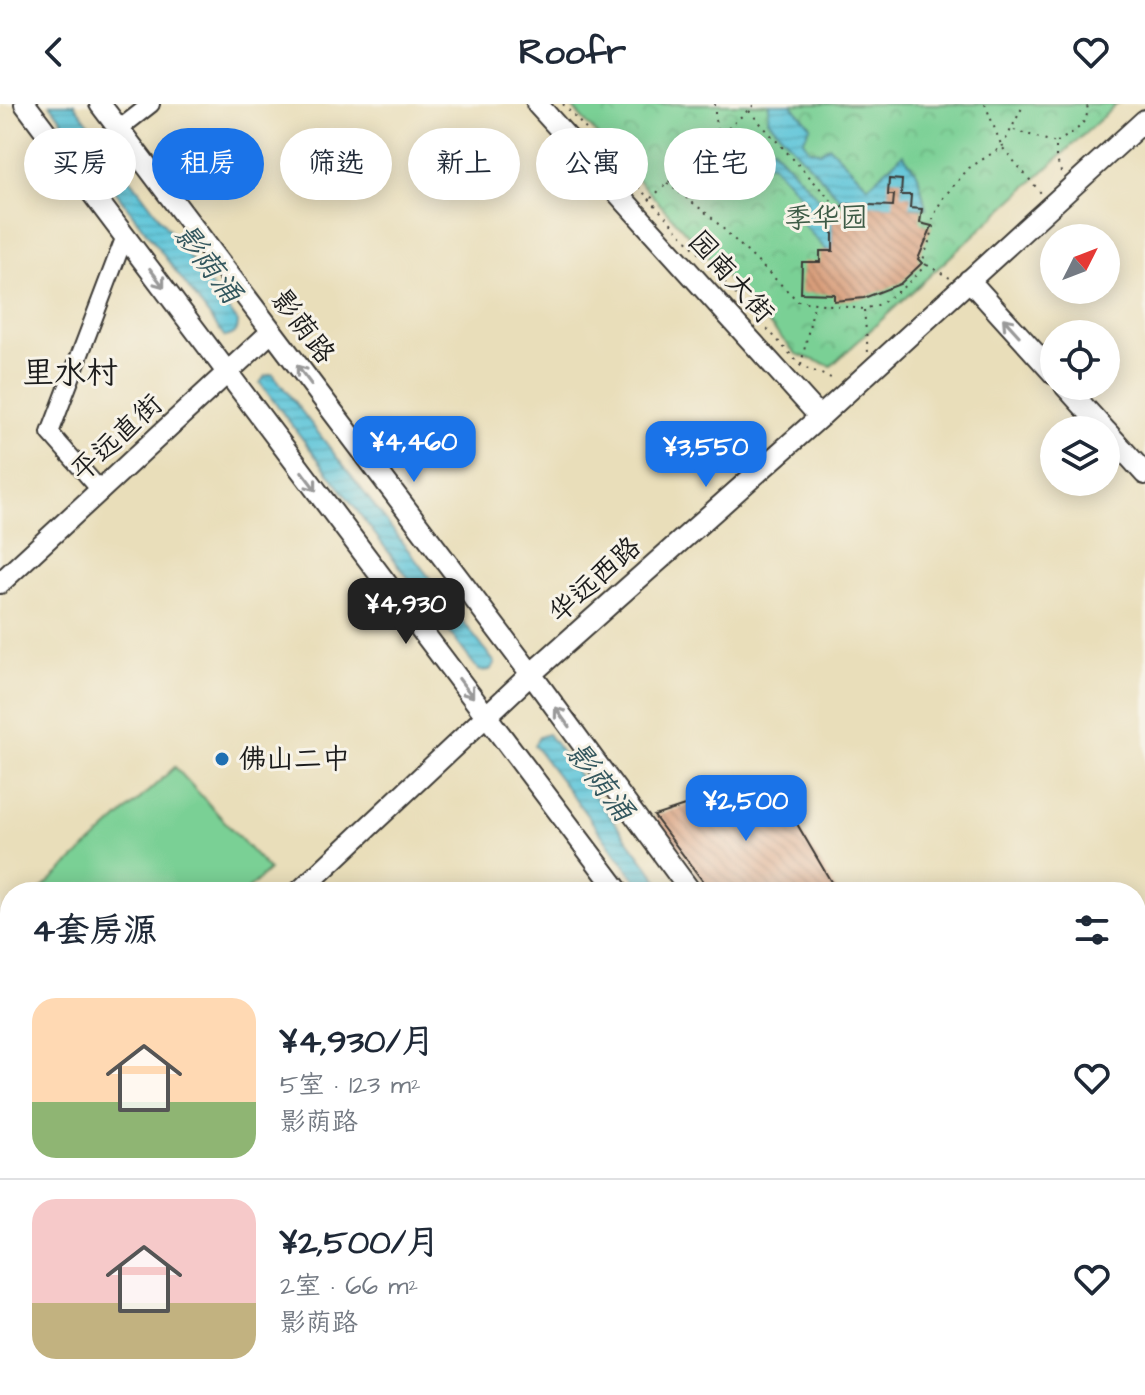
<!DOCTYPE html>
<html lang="zh">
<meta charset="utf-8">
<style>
body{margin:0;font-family:"Architects Daughter","LXGW WenKai TC",sans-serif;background:#f2f2f3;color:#1f2937;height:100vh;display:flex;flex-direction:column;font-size:30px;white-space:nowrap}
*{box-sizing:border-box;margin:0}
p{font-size:26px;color:#747a83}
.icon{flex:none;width:44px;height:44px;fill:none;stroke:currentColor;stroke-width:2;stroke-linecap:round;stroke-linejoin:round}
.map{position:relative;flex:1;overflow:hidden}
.sheet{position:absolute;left:0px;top:778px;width:1146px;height:514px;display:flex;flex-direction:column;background:#fff;border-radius:32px 32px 0 0;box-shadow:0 4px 20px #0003}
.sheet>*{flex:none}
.top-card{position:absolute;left:24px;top:24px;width:1098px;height:72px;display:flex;gap:16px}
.needle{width:52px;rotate:48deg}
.buttons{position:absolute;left:1040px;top:120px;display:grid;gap:16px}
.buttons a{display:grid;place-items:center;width:80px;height:80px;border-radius:50%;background:#fff;box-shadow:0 4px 20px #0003;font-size:40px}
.price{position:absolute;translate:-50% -68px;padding:0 18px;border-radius:16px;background:#1a73e8;color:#fff;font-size:26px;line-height:52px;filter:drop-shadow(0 2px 4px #0008)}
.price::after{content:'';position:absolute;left:50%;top:48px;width:24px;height:18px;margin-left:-12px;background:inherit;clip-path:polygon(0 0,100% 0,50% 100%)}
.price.on{background:#222;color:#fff}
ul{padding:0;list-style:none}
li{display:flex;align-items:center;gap:24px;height:200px;padding:0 32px}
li+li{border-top:2px solid #e0e1e3}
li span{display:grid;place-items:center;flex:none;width:224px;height:160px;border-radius:24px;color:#555}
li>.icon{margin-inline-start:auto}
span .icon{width:96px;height:96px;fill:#fffc;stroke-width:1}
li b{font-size:34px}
h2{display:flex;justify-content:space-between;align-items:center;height:96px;padding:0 32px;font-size:34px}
.chip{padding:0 28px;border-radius:36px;background:#fff;box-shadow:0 4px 20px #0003;font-size:28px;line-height:72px}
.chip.on{background:#1a73e8;color:#fff}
header{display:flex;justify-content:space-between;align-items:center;height:104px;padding:0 32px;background:#fff;font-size:36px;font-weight:700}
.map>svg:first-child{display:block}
</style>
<header><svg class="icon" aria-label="back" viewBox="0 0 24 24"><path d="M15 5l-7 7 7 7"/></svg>Roofr<svg class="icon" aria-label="heart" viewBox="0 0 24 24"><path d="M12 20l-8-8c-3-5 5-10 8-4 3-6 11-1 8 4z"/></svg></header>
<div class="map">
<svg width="1145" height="1291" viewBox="0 0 1145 1291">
<defs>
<pattern id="park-crowns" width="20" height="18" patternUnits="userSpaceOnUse" patternTransform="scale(2)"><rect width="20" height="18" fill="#7ad095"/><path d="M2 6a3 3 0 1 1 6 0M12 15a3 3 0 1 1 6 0" fill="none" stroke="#69b280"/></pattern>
<pattern id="water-rules" width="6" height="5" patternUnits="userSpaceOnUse" patternTransform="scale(2)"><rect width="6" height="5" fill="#5dc5d9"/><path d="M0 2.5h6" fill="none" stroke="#50a9ba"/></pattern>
<pattern id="building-back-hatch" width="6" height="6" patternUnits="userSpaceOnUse" patternTransform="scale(2)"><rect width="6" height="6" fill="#d89d7a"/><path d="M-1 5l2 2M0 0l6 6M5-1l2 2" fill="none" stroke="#ae7f63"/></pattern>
</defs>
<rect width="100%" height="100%" fill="#f7f3e8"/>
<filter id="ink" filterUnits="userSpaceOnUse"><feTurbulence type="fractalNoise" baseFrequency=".0125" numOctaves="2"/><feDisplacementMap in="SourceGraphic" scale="16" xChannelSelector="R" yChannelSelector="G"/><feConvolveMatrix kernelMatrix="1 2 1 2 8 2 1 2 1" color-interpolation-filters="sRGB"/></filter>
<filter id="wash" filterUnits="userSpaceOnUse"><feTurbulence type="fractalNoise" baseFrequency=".006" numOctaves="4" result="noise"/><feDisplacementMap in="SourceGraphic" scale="32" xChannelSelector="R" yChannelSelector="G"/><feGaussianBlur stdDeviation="1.8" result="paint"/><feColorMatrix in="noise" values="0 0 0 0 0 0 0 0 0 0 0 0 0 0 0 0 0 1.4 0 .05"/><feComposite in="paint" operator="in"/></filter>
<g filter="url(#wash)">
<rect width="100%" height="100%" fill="#e9deba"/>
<path fill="url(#park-crowns)" stroke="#4b7658" stroke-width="2" d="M569 0H1117L831 262 796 250Z"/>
<path fill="#7ad095" stroke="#4b7658" stroke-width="2" d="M175 663 269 766 245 788H38Z"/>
<path fill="url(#water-rules)" stroke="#3c707a" stroke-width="2" d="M50 0H74L238 218C238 228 235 231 225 233Z
M769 0H791L811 22 803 36 809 45 820 48 829 42 868 82 903 50 918 71 926 104 845 100 768 16Z
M740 28 748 31 758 28 833 110V147H827L801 118 807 99 772 60 745 59 727 39Z
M273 270 495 559 490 566 479 567 260 279 265 272Z
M548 630 667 788H645L534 641 539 633Z"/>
<g id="blocks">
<path fill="url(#building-back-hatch)" d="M889 75 902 76 901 91H911L910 104 922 105 920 119 932 122 918 155 922 159 900 180 864 194 834 197V190L801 189 802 158H820V147H833V110L845 100 893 102 894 91H888Z
M770 674 837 788H711L654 712Z"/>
</g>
</g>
<g filter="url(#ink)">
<use href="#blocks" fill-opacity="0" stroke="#3b3934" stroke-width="2"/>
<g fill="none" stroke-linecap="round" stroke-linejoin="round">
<g stroke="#3b3934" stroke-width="20">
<path id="minor" d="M119 25 151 0
M101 387 50 329 125 132"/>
</g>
<g stroke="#3b3934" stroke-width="24">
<path id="tertiary" d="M25 0 619 788
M100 0 531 570 691 788
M537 0 820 313
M969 176 1054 270
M1065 282 1105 326
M1106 327 1145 370
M0 479 271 228
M299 788 531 570 820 313 1145 16
M0 915 10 927
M1136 962 1145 954
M0 1033 10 1028
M0 1130 10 1126
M0 1244 10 1253
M43 1282 54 1291
M994 1282 1001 1291
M1061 1282 1068 1291
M787 1291 796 1282"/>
</g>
<path stroke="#3b3934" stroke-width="2" stroke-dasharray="2 6" stroke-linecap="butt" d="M563 0 801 262 836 276
M715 0V16L720 30
M985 0 1002 43 1041 89
M749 7 839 105
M1014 26 1056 39V53L1061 68
M1057 38C1072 29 1091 20 1087 0
M667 79 710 112 798 197 864 205 881 200 906 181 926 161 923 156 934 123 933 114 942 95 969 64 1002 43 1024 0
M651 94 755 0
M927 161 950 174
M864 206 868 248
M801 261 814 201"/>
<use href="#minor" stroke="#fff" stroke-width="16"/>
<use href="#tertiary" stroke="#fff" stroke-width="20"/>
</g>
<defs><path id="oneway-shaft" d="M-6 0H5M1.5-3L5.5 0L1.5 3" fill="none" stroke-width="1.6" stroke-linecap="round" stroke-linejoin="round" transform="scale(2)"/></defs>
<g stroke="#999">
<use href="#oneway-shaft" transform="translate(157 174) rotate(53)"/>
<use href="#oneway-shaft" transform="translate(1011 223) rotate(-132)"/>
<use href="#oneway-shaft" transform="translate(304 271) rotate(-127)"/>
<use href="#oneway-shaft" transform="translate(309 377) rotate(53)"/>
<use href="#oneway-shaft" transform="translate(466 584) rotate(53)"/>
<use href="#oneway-shaft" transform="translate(562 613) rotate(-126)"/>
</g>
</g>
<circle fill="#1f6fb2" stroke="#f7f3e8" stroke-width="3" cx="222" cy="655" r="8"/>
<g text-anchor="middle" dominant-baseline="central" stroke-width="6" stroke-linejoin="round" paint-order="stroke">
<g font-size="28" fill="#3d5b46" stroke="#f7f3e8">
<text x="826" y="114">季华园</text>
</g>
<g font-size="28" fill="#1c1c1c" stroke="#f7f3e8">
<text transform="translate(731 173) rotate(48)">园南大街</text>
<text transform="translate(303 223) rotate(53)">影荫路</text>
<text transform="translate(117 334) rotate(-43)">平远直街</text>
<text transform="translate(595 476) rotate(-42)">华远西路</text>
</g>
<g font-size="28" fill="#1c1c1c" stroke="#f7f3e8" text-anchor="start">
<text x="238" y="655">佛山二中</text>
</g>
<g font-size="30" font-style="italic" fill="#33575e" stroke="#f7f3e8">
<text transform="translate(208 160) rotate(53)">影荫涌</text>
<text transform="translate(600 678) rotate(53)">影荫涌</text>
</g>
<g font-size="32" fill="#1c1c1c" stroke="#f7f3e8">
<text x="70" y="269">里水村</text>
</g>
</g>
</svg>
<div class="buttons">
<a><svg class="needle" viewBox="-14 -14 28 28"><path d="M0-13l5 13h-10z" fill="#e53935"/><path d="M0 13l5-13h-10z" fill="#747a83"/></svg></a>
<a><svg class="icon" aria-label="locate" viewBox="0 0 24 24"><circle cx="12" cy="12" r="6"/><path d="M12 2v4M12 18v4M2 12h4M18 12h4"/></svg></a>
<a><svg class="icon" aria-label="layers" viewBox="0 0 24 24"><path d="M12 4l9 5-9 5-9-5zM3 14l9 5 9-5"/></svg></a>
</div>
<b class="price" style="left:414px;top:380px">¥4,460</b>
<b class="price" style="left:706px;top:385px">¥3,550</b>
<b class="price on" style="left:406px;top:542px">¥4,930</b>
<b class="price" style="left:746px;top:739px">¥2,500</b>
<div class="top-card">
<a class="chip">买房</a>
<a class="chip on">租房</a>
<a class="chip">筛选</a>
<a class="chip">新上</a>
<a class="chip">公寓</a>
<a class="chip">住宅</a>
</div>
<section class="sheet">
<h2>4套房源<svg class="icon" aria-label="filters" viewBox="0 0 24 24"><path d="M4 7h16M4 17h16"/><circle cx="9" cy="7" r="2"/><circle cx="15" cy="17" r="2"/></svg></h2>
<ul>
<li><span style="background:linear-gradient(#ffd9b3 65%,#8fb573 0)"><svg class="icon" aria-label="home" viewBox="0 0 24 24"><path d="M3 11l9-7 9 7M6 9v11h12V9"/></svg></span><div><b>¥4,930/月</b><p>5室 · 123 m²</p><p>影荫路</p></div><svg class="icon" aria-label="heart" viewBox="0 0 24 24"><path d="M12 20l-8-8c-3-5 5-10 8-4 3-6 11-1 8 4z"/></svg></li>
<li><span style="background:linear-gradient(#f6c9c9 65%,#c2b280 0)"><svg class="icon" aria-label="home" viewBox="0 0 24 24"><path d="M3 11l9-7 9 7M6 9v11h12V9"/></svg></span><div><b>¥2,500/月</b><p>2室 · 66 m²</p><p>影荫路</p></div><svg class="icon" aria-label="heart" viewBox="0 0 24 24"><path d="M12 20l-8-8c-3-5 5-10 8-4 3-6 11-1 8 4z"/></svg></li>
</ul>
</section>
</div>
